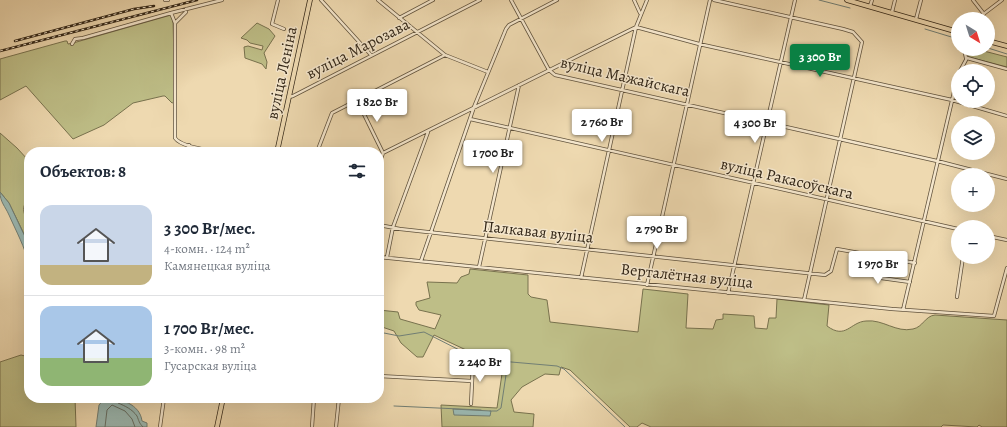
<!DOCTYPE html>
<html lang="ru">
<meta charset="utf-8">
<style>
body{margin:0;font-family:Alegreya,serif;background:#f2f2f3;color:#1f2937;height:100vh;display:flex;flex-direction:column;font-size:15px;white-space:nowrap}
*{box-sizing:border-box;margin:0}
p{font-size:13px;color:#747a83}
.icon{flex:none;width:22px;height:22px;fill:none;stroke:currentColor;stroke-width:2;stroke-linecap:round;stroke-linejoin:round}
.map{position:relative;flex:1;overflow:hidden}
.panel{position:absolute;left:24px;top:147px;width:360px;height:256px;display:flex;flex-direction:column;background:#fff;border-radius:16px;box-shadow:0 4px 16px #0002}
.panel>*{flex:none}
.needle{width:26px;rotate:142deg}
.buttons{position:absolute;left:951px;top:12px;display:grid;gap:8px}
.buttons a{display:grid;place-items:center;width:44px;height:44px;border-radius:50%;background:#fff;box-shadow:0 4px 16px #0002;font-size:20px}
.price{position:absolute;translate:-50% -34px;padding:0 9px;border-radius:4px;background:#fff;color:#222;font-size:13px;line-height:26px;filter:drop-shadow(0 1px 2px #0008)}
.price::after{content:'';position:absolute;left:50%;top:24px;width:12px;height:9px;margin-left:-6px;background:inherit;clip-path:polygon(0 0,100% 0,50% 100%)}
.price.current{background:#0b8043;color:#fff}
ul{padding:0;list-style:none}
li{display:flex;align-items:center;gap:12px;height:100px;padding:0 16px}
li+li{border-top:1px solid #e0e1e3}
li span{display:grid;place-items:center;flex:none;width:112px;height:80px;border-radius:12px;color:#555}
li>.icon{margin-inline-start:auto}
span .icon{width:48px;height:48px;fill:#fffc;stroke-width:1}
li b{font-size:17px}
h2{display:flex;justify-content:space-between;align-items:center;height:48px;padding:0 16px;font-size:17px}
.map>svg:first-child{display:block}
</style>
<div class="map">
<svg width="1007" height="427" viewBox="0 0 1007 427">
<rect width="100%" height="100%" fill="#eed9b0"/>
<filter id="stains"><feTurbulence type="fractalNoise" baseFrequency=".005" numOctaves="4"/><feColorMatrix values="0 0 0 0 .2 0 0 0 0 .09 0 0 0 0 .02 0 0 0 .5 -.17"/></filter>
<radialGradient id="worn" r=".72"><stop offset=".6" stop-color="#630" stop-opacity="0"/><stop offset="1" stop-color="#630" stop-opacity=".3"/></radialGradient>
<path fill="#bebe87" stroke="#78724e" d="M171 15 173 19 175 102 172 103 165 96H163L133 103 104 125 73 139 26 86 0 100V59L65 41H67L68 44 73 43Z
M257 23 269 29 275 36 264 53 267 62 266 69 262 64 245 58 244 47 248 46 262 50 263 46 250 43 247 40 241 38Z
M965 49H976L1007 57V67L969 57Z
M0 133 17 148 29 161V199C18 209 27 216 29 228V232L25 236 9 203 0 192Z
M470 269 528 275V294L531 297 547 300 550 322 638 332 643 289 688 294 686 328 713 329 716 320 723 319V314L754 316 755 328 767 329 769 318H776L777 299 829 305 827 326C846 340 850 322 866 321 883 319 896 333 913 329 923 327 925 316 935 315L1007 320V427H982L979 425 977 427 943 425 941 427H651L642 423 637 427H630L570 370 561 367 559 375 545 374 522 387 511 400 514 412 534 414 533 427H442L441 405 497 408 504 360 479 356 434 335 423 357H417L401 343 394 331 379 326V310L398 312 400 319 435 329 441 315 419 310 416 305V302L430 298 427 282 457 283 461 277 469 274Z
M21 355 29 357V398H75L76 427H0V362Z"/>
<path fill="#9bb9b3" stroke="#717e74" d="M0 192 9 203 29 245V265C25 247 16 231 9 215 5 206 0 202 0 192Z
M105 398C120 398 140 404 142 421L147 423V427H96L99 405Z
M453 409 491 411 490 416 454 415Z"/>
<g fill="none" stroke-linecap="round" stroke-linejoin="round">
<path stroke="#666f64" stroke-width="1" d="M116 398 118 403C125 406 132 409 137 416 139 421 139 423 143 427
M105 427 107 410 112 405 125 411 132 419 135 427"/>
<path stroke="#717e74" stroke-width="1" d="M819 0 850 8
M925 29 958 39
M988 48 1007 54
M379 329 384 333 399 336 424 332 477 359 557 366 564 369 625 427
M394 406 481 410
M490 411H497L501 408 508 362"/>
<g stroke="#60523c" stroke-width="4">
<path id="street" d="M165 0H168
M278 0 272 24 284 29
M321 0 371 55
M378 0 445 55 488 72
M511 0 549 70 555 75 937 161 1007 179
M634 0 640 13
M714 0 843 29 853 32 862 42 804 300
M973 0 984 14
M870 6 872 0
M186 9V12L175 23V138C181 147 208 150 218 152
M892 12 895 0
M171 13 222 0
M399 18 433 0
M916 19 921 0
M977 19 1002 0
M72 44 75 39 83 38 171 13 175 23
M964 49 966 58
M960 71 967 58 1007 69
M289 97 293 96 480 0
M357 100 383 153
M470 119 958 229
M187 152 189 145
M317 152 332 113 445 55
M379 164 383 153 636 27 699 44 952 100 1007 116
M379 225 400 229 825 275 831 271 837 249 915 263
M988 236 1007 240
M379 257 892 309 994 316 1007 268
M387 257 393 227 428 132
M882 257 880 273 881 278 910 282
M421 261 474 107 506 29 509 25 557 0
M479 267 519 85
M581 278 636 27 647 0
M647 285 710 0
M728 293 795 0
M957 297 963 257
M903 310 958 75
M379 376 472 381
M471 404 473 362
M160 427 164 398
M312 427 314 398
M336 427 339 398"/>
</g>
<g stroke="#312516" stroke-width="5.5">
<path id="primary" d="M847 0 958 32
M988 41 1007 46
M277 152 310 0
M217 427 223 398"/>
</g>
<use href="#street" stroke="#f4e6cc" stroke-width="2.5"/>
<use href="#primary" stroke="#eed9b0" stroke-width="4"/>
<g stroke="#312516" stroke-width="2.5">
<path id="rail" d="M15 41 134 9 154 6
M0 51 197 0"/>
</g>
<use href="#rail" stroke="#f4e6cc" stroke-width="1" stroke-dasharray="3" stroke-linecap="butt"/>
</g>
<g text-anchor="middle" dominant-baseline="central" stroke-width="3" stroke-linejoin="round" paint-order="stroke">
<g font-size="16" fill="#312516" stroke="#f4e6cc">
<text transform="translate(358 49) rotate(-27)">вуліца Марозава</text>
<text transform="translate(282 73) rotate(-78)">вуліца Леніна</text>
<text transform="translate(625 77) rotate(13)">вуліца Мажайскага</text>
<text transform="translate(787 179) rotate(13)">вуліца Ракасоўскага</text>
<text transform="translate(538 232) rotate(6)">Палкавая вуліца</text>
<text transform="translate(687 276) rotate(6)">Верталётная вуліца</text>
</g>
</g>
<rect width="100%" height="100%" filter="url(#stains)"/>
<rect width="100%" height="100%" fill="url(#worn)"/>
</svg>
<div class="buttons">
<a><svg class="needle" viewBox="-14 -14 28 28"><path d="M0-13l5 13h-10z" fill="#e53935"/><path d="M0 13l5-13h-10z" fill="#747a83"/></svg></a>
<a><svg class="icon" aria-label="locate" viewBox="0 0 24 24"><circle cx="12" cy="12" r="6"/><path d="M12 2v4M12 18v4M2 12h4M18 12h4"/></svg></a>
<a><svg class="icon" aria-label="layers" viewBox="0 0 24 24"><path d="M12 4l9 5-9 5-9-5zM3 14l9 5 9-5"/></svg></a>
<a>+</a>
<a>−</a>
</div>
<b class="price current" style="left:820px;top:78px">3 300 Br</b>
<b class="price" style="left:377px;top:123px">1 820 Br</b>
<b class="price" style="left:602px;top:143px">2 760 Br</b>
<b class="price" style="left:755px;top:144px">4 300 Br</b>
<b class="price" style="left:493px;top:174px">1 700 Br</b>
<b class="price" style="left:657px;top:250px">2 790 Br</b>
<b class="price" style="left:878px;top:285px">1 970 Br</b>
<b class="price" style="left:480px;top:383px">2 240 Br</b>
<section class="panel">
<h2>Объектов: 8<svg class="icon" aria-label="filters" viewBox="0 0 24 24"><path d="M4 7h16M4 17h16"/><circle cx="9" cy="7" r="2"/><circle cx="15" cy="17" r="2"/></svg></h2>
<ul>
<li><span style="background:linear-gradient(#c9d6e8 75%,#c2b280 0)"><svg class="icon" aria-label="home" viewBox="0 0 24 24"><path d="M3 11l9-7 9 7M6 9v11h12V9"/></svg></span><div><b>3 300 Br/мес.</b><p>4-комн. · 124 m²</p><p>Камянецкая вуліца</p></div></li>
<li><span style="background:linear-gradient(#a9c7e8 65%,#8fb573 0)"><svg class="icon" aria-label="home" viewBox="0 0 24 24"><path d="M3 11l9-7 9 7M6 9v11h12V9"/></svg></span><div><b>1 700 Br/мес.</b><p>3-комн. · 98 m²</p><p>Гусарская вуліца</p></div></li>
</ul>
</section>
</div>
